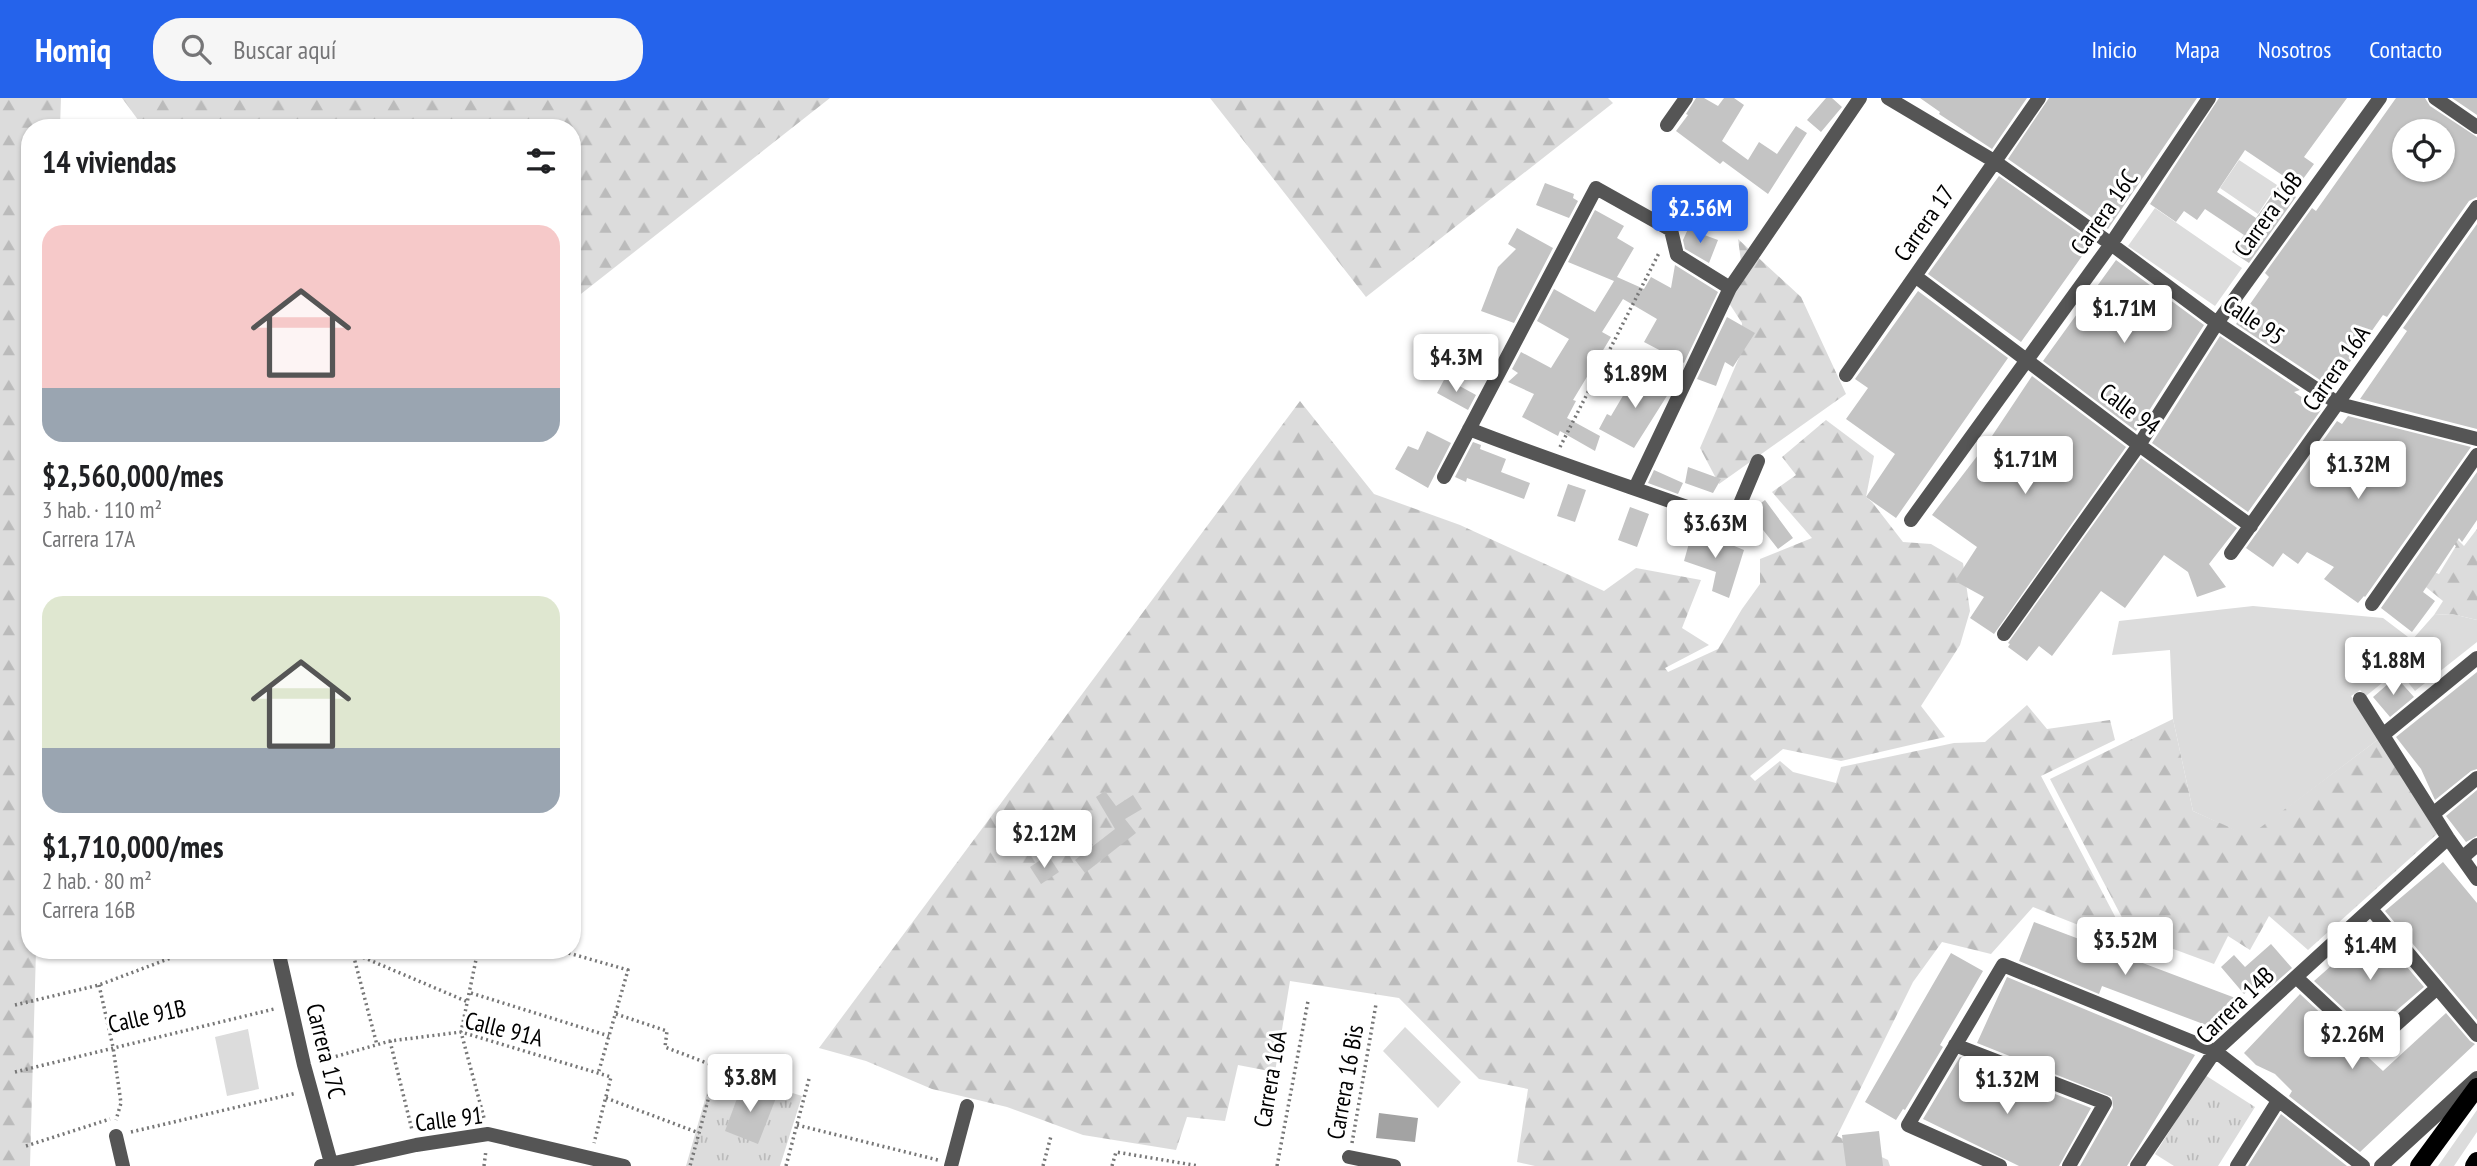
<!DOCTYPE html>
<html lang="es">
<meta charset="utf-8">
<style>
body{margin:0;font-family:"PT Sans Narrow",sans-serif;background:#f6f6f6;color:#202124;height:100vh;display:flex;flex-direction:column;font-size:26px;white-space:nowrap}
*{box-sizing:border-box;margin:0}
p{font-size:23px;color:#757577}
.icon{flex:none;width:38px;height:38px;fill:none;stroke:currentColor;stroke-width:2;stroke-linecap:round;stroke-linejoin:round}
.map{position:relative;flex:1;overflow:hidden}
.panel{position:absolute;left:21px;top:21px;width:560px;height:840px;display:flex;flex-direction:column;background:#fff;border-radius:28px;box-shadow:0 2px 5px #0004}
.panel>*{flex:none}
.controls{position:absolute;left:2392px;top:21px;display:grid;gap:14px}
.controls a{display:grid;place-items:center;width:63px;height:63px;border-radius:50%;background:#fff;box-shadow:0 2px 5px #0004;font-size:35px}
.price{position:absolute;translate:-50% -60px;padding:0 16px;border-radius:7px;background:#fff;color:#222;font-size:23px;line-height:46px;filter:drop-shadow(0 2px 4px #0008)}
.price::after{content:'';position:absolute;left:50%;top:42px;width:21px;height:16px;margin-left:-10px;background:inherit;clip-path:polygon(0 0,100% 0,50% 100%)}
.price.selected{background:#2563eb;color:#fff}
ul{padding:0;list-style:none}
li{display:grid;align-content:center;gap:14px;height:371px;padding:0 21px}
li span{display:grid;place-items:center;height:217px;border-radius:21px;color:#555}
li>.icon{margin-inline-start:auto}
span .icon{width:126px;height:126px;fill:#fffc;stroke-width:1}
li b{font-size:30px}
h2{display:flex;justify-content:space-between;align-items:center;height:84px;padding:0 21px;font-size:30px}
header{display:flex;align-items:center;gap:42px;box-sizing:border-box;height:98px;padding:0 35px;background:#2563eb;color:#fff}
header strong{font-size:33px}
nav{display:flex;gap:38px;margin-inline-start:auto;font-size:24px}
.search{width:490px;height:63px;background:#f6f6f6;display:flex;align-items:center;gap:18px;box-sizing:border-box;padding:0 24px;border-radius:28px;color:#757577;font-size:26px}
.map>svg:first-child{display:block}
</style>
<header>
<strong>Homiq</strong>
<div class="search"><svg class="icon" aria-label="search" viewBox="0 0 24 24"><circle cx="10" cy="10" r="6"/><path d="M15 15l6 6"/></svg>Buscar aquí</div>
<nav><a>Inicio</a><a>Mapa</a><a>Nosotros</a><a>Contacto</a></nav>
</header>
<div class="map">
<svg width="2477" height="1068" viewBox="0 0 2477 1068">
<defs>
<pattern id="forest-firs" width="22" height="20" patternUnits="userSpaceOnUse" patternTransform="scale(1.75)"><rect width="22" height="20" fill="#dcdcdc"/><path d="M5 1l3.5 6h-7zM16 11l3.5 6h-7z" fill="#bbb"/></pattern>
<pattern id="park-tufts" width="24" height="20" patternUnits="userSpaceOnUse" patternTransform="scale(1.75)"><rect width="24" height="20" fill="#dcdcdc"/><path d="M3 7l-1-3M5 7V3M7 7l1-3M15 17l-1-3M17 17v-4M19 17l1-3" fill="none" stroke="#bbb"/></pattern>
</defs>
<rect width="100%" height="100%" fill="#fff"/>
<path fill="#dcdcdc" d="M2239 62 2277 87 2258 116 2220 90Z
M2155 110 2242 170 2215 208 2128 148Z
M2253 508 2383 520 2412 542 2434 517 2452 516 2477 522V544L2415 593 2398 572 2366 598 2360 592 2351 598 2380 640 2249 739 2193 713 2173 621 2170 552 2112 557 2119 523Z
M1405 929 1461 984 1438 1010 1383 953Z
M248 931 259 991 227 998 215 939Z
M2477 1012V1034L2454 1068H2438Z"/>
<path fill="url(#forest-firs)" d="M0 0H61L60 30H30V852H36L30 1068H0Z
M122 0H830L572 203V30H144Z
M1210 0H1608L1613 5 1366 199Z
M1738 141 1801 199 1846 296 1719 386 1700 350 1741 255 1742 225 1729 205 1743 178Z
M1300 303 1374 396 1460 427 1604 493 1636 470 1701 482 1682 530 1709 547 1665 570 1668 574 1718 551 1742 511 1760 486V461L1812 440 1772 394 1796 377 1782 359 1826 322 1874 358 1866 399 1872 404 1903 444 1931 446 1963 465 1970 513 1960 547 1921 608 1945 639 1841 663 1783 651 1750 678 1755 683 1780 663 1793 674 1836 685 1841 669 1954 645 1985 644 2027 607 2047 631 2110 622 2115 642 2041 678 2119 826 2086 830 2033 809 1991 856 1942 844 1913 884 1837 1038 1888 1062 1890 1068H1535L1517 1064 1528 991 1479 981 1399 900 1290 883 1275 974 1238 967 1225 1023 1187 1019 1176 1052 1083 1037 1007 1009 932 991 866 963 819 950Z
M2446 430 2464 448 2477 431V522L2452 516 2434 517 2443 503 2416 481 2424 470 2439 476 2456 448 2441 435Z
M2173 621 2193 713 2249 738 2380 640 2437 736 2308 852 2269 818 2250 852 2228 838 2214 866 2130 835 2050 681Z"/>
<path fill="url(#park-tufts)" d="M714 970 802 998 780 1068H686Z
M2205 977 2255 1009 2218 1068H2174L2155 1056Z"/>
<path fill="#a3a3a3" d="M1379 1015 1418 1020 1415 1044 1376 1040Z"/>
<path fill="#c4c4c4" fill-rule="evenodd" d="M1696 0H1704L1718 8 1724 0H1734L1744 7 1722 43 1748 62 1759 44 1777 56 1796 28 1807 35 1768 96 1723 63 1720 66 1676 33 1688 17 1686 16Z
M1826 0H1832L1842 9 1821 34 1807 22Z
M1920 0H2027L1992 51 1939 16 1940 14Z
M2049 0H2197L2108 131 2008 61Z
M2219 0H2347L2304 59 2314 66 2292 96 2296 99 2249 165 2232 154 2244 137 2205 111 2197 122 2184 113 2176 124 2150 106ZM2245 52 2285 79 2256 120 2217 94Z
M2396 0H2425L2430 8 2477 39V99L2469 103 2387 219 2383 217 2340 278 2323 284 2236 226 2269 179 2265 175 2312 110 2316 113ZM2404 33H2443V72H2404Z
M2452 0H2477V17Z
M1999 78 2092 144 2021 244 1928 176Z
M1545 85 1574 96 1573 100 1578 103 1569 120 1536 107Z
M1595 112 1624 128 1617 140 1634 150 1617 179 1644 191 1651 179 1671 190 1675 167 1718 194 1684 265 1644 244 1657 221 1623 201 1602 234 1611 239 1573 302 1576 303 1567 320 1600 338 1595 353 1560 333 1558 338 1522 319 1534 296 1508 284 1518 275 1512 271 1521 254 1551 270 1569 241 1537 223 1554 191 1595 214 1614 183 1568 164Z
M2477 126V331L2360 301 2407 233 2403 230Z
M1517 130 1553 150 1514 225 1481 213 1498 169 1516 151 1508 146Z
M1688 131 1718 142 1709 165 1685 151 1683 142Z
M2116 162 2204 227 2136 333 2043 263Z
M1918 193 2008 260 1896 420 1866 399 1895 356 1846 321 1868 290 1855 281Z
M1727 219 1755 235 1733 269 1725 264 1716 288 1697 281Z
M2220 238 2300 292 2294 294 2321 312 2248 414 2152 345Z
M1637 274 1670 293 1634 350 1599 331 1607 316 1611 318Z
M2032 278 2126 349 1994 536 1970 520 1984 499 1955 483 1977 449 1932 417 1988 344Z
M1445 280 1476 297 1468 312 1437 295Z
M2348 318 2471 349 2365 499 2364 498 2358 505 2324 481 2334 469 2307 454 2298 466 2283 455 2273 469 2246 450 2337 323 2342 326Z
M1427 333 1451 345 1428 390 1395 371 1408 348 1418 352Z
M1473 344 1481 347 1480 351 1506 361 1501 374 1530 385 1524 401 1467 380 1466 384 1455 379Z
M2141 360 2237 430 2209 466 2226 489 2197 499 2188 474 2164 457 2125 510 2101 493 2052 558 2039 548 2027 563 2008 549 2010 546 2008 545Z
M1688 369 1721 381 1713 395 1685 385Z
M1654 372 1683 385 1678 396 1648 385Z
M2477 374V422L2462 444 2459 440 2423 494 2435 503 2412 534 2381 510Z
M1568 386 1586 392 1575 424 1557 418Z
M1765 402 1793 440 1778 451 1749 414Z
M1630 409 1649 416 1637 449 1618 442Z
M1693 431 1744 452 1729 500 1712 493 1716 474 1684 463Z
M2477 574V671L2471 673 2435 702 2421 671 2396 639Z
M2396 579 2414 599 2390 619 2373 599Z
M2477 692V738L2466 744 2446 718Z
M1105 693 1116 708 1133 697 1142 711 1125 721 1136 735 1085 775 1075 762 1115 731 1096 699Z
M1048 757 1059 774 1041 786 1030 769Z
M2443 764 2477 805V922L2385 813Z
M2034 824 2238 901 2233 905 2241 916 2222 933 2102 888 2099 896 2019 863Z
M2374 830 2424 889 2370 935 2314 883Z
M2271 846 2292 870 2266 893 2258 884 2244 896 2221 869 2234 857 2245 869Z
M1951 855 1983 873 1940 947 1943 949 1905 1012 1903 1011 1896 1022 1865 1004Z
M2007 879 2195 957 2127 1068H2080L2113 1010 2112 999 1977 945Z
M2300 896 2383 973 2446 915 2470 943 2475 946 2360 1054 2289 998 2292 993 2275 976 2256 967 2244 955Z
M1960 959 2091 1010 2059 1068H2019L1923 1021Z
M742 987 776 1000 758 1046 725 1033Z
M2281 1016 2347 1068H2248Z
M1879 1033 1883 1068H1846L1842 1037Z"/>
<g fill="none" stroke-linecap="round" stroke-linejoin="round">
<path stroke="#777" stroke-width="3.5" stroke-dasharray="2 3.5" stroke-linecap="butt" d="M1560 349 1660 153
M352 852 377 947
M478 852 461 934 484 1020
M558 852 628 872 598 976
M353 855 468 904
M99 887 113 949 121 1005 116 1022
M471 895 609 938
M15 907 99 887 192 852
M616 916 667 933 665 949 717 969 690 1068
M390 943 412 1032
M320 963 390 943 461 934 611 979 594 1045
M15 974 274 911
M606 1000 699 1035
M797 1027 938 1062
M131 1034 297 995
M1352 1045 1376 906
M26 1048 110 1021
M484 1068 486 1052
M786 1068 809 981
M1043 1068 1051 1038
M1112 1068 1116 1054 1199 1068
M1277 1068 1308 903"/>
<path stroke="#555" stroke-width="14" d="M1888 0 1994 63 2111 146 2217 225 2339 306 2477 341
M2435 0 2477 29
M1667 27 1686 0
M1915 178 2139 347 2251 428
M1846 277 2039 0
M1469 331C1556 365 1644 393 1732 425L1758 363
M1444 379 1596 90 1671 132 1677 157 1730 190
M1635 390 1730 190 1860 0
M1911 422 2111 146 2209 0
M2231 455 2477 109
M2372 506 2477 357
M2004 536 2139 347 2217 225 2380 0
M2360 601 2448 740 2477 781
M2384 636 2477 560
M2433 716 2477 680
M2462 760 2477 747
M2371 811 2477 937
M278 852 304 967 331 1065
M2297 880 2371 949 2437 890
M1955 947 2105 1005 2069 1068
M116 1038 123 1068
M1349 1059 1394 1068
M321 1068 416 1047 488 1036 624 1068
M951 1068 967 1008
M2000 1068 1908 1027 2003 867 2215 953 2363 1068
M2137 1068 2215 953 2448 740
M2237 1068 2278 1003
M2381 1068 2477 980"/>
<path stroke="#000" stroke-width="18" d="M2419 1068 2477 989
M2474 1068 2477 1063"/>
</g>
<g text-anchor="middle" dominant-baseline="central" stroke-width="6" stroke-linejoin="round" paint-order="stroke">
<g font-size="24" fill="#000" stroke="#fff">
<text transform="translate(2104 114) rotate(-55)">Carrera 16C</text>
<text transform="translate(2268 116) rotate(-54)">Carrera 16B</text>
<text transform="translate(1924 125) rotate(-55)">Carrera 17</text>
<text transform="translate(2254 222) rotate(34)">Calle 95</text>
<text transform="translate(2336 270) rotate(-55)">Carrera 16A</text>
<text transform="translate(2130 311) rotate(37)">Calle 94</text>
<text transform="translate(2235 907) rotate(-44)">Carrera 14B</text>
<text transform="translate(147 918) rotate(-13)">Calle 91B</text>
<text transform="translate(504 931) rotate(14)">Calle 91A</text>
<text transform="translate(326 953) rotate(76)">Carrera 17C</text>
<text transform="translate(1270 981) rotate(-80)">Carrera 16A</text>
<text transform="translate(1345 984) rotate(-80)">Carrera 16 Bis</text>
<text transform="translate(449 1021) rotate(-7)">Calle 91</text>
</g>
</g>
</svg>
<div class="controls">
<a><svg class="icon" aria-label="locate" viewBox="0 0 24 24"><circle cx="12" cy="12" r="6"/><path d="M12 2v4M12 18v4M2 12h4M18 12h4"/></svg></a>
</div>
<b class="price selected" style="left:1700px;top:147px">$2.56M</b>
<b class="price" style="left:2124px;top:247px">$1.71M</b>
<b class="price" style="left:1456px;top:296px">$4.3M</b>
<b class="price" style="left:1635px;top:312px">$1.89M</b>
<b class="price" style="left:2025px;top:398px">$1.71M</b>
<b class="price" style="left:2358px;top:403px">$1.32M</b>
<b class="price" style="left:1715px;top:462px">$3.63M</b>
<b class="price" style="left:2393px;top:599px">$1.88M</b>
<b class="price" style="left:1044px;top:772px">$2.12M</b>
<b class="price" style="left:2125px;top:879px">$3.52M</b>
<b class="price" style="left:2370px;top:884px">$1.4M</b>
<b class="price" style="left:2352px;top:973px">$2.26M</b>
<b class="price" style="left:750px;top:1016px">$3.8M</b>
<b class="price" style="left:2007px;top:1018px">$1.32M</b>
<section class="panel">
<h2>14 viviendas<svg class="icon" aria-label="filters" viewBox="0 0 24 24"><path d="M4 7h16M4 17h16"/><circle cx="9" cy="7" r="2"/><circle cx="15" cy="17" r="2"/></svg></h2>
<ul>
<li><span style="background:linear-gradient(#f6c9c9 75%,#9aa5b1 0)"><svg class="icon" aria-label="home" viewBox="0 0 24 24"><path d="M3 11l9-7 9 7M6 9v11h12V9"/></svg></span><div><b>$2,560,000/mes</b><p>3 hab. · 110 m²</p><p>Carrera 17A</p></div></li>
<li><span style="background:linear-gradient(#dfe7d0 70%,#9aa5b1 0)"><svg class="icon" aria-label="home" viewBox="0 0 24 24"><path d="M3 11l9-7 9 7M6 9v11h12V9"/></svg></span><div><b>$1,710,000/mes</b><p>2 hab. · 80 m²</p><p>Carrera 16B</p></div></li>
</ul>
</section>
</div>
